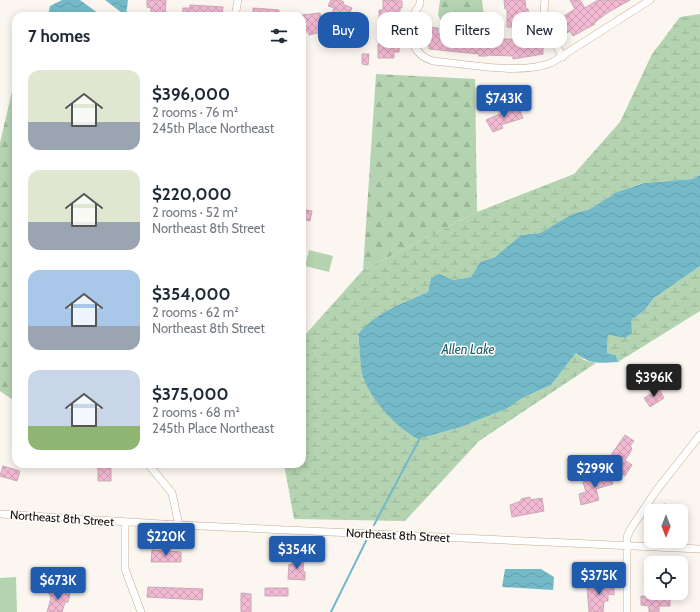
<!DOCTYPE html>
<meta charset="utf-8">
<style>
body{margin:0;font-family:Cabin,sans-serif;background:#f2f2f3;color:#1f2937;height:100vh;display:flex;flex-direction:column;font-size:15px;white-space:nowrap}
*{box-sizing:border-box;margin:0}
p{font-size:13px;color:#747a83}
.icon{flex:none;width:22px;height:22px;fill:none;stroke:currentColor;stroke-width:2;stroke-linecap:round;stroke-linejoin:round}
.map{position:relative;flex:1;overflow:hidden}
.drawer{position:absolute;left:12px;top:12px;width:294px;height:456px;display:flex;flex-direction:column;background:#fff;border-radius:12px;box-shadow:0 2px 10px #0003}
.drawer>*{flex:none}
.hud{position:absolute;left:318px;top:12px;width:322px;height:36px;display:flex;gap:8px}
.needle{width:26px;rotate:180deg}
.controls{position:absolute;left:644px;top:504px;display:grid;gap:8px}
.controls a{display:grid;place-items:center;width:44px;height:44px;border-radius:8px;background:#fff;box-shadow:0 2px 10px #0003;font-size:20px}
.price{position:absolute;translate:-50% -34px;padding:0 9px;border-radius:4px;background:#215bad;color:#fff;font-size:13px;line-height:26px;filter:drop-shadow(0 1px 2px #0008)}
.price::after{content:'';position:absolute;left:50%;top:24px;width:12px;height:9px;margin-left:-6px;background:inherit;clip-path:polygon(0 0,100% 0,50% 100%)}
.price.current{background:#222;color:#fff}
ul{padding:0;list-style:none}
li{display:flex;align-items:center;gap:12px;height:100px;padding:0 16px}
li span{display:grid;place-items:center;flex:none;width:112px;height:80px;border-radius:12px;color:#555}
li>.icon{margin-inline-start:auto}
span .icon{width:48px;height:48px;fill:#fffc;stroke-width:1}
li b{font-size:17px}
h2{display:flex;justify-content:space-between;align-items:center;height:48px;padding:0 16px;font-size:17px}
.tag{padding:0 14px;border-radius:12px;background:#fff;box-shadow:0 2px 10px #0003;font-size:14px;line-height:36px}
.tag.current{background:#215bad;color:#fff}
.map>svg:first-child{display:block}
</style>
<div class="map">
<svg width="700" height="612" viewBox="0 0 700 612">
<defs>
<pattern id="forest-firs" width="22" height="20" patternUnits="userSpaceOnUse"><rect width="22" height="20" fill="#b4d4b1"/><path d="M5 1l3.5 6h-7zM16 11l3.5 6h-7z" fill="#9ab597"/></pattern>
<pattern id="wetland-marsh" width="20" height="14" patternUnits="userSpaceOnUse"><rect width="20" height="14" fill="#b4d4b1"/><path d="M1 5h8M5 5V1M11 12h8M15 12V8" fill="none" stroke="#9ab597"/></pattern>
<pattern id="water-waves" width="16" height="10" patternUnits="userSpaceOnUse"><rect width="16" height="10" fill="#74b9c8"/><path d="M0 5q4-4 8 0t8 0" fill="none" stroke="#649eaa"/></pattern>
<pattern id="building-cross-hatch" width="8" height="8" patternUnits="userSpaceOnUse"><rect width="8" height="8" fill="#f2b9d2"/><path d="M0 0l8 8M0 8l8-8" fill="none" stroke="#cf9eb3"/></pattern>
</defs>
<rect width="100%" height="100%" fill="#fbf6f0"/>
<path fill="url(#forest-firs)" d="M440 0H482L485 25H443L438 15Z
M16 74V402L0 391V143Z
M376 74 475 79 477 212 363 270Z"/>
<path fill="url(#wetland-marsh)" d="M700 14V175L692 179 643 183 617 192 590 209 572 214 540 233 521 235 495 257 480 262 471 277 453 280 431 278 428 292C403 303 376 312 358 334L363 379 390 417 418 439 458 428 506 409 524 397 551 385 576 353 584 360 596 363 479 441 405 521 294 519 284 464H302V341L305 335 363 270 477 212 574 174 620 122 652 54 680 17Z
M700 266V311L618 362 616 355 607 353 608 335 625 338 631 320 644 311 654 298Z"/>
<path fill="#b4d4b1" d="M309 250 333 256 329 272 305 266Z
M16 577 17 612H0V578Z"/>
<path fill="url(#water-waves)" d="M62 0H80L102 16H48L50 6Z
M105 0H128L126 16Z
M700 175V266L654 298 644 311 631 320 632 333 625 338 608 335 607 353 616 355 618 362C600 363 590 365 576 353L551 385 524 397 506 409 458 428 418 439C395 426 375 404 364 380 360 371 360 345 358 334 376 312 403 303 428 292L431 278 439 274 453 280 471 277 480 262 495 257 521 235 540 233 572 214 590 209 617 192 644 183 692 179Z
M505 569H541L554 577 553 590 502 587Z"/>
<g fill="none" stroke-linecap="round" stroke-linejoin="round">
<path stroke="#74b9c8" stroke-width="2" d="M374 525 420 438
M331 612 366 541"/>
</g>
<path fill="url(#building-cross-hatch)" stroke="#cca8b7" d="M147 0H166L165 16H151V8L147 7Z
M331 0H340L344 2 343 4 352 8 346 21 331 15 334 8 328 6Z
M383 0 402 1V8H400L399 52H394V58H378V44H380L379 10H383Z
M504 0H525L526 9H528L529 21H523V27H507V9H505Z
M570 0H580L585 8 598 0H630L607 13 594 23 595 24 573 36 570 31 565 34 556 21 575 9Z
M190 5 223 7 222 16H182L183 8H190Z
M253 8 279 10V16H253Z
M320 13 321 17H326L327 31 309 35V32H302V15Z
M424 27 438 28V34L471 33V35H487V38L525 40V36H539L540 46H543V54L513 59V56L487 55V56H479V54L429 49V43H424Z
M362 54H369L368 65 362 64Z
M518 106 523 118 501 125 503 128 493 132 486 120Z
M302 209 312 211 310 221 302 219Z
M659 389 664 398 650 407 644 398Z
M625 435 634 441 630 446 632 448 630 453 625 460 632 465 625 476 612 467 617 460 611 455Z
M98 464H111V481H98Z
M3 466 20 471 17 481 0 476Z
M610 473 613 484 596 489 599 500 581 505 579 494 586 492 583 482 600 478 599 476Z
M530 497V500L542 498 544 511 512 517 510 505 521 501V499Z
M664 504 676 506V511H663Z
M152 550 181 552V562H151Z
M292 558H304L303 571 305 572V580L288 579 289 564 292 565Z
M598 581H609L608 586H614V595L608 594V601H604L603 612H589L587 585H597Z
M148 587 203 589 202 600 147 597Z
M265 588H288V596H265Z
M54 589 70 594 68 602H65L62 612H47L51 598 48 592Z
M241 593 251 594V612H241Z
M653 593H670V606H659V612H649V606L641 605V596L653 597Z"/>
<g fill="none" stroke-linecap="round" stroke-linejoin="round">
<g stroke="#c4ab90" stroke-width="8">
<path id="minor" d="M420 0V4C406 24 407 53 433 61 468 64 519 75 551 63L650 0
M545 0C541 24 551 36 563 57
M235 16 238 0
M148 464 172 493 179 525
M0 514 179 525 700 549
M125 522V569L141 612
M627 612V537L630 530 656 491 700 435"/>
</g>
<use href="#minor" stroke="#fff" stroke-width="7"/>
</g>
<g text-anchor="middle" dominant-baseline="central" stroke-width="3" stroke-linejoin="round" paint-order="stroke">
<g font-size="12" fill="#140c04" stroke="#fff">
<text transform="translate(62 518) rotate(4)">Northeast 8th Street</text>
<text transform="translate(398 535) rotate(3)">Northeast 8th Street</text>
</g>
<g font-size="13" font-style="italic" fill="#245d68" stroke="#fff">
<text x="468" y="349">Allen Lake</text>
</g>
</g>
</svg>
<div class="controls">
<a><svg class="needle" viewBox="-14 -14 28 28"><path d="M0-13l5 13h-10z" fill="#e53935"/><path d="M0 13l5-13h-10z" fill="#747a83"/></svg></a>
<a><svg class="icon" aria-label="locate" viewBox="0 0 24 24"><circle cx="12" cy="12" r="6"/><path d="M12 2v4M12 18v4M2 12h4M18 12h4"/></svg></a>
</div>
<b class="price" style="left:504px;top:119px">$743K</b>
<b class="price current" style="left:654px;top:398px">$396K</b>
<b class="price" style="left:595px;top:489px">$299K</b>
<b class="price" style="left:166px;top:557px">$220K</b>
<b class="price" style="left:297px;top:570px">$354K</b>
<b class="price" style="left:599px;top:596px">$375K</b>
<b class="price" style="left:58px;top:601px">$673K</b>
<div class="hud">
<a class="tag current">Buy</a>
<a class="tag">Rent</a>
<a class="tag">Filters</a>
<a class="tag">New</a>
</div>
<section class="drawer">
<h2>7 homes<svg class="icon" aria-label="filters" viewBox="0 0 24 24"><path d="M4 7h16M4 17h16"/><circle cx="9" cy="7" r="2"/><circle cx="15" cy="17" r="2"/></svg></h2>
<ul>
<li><span style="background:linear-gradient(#dfe7d0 65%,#9aa5b1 0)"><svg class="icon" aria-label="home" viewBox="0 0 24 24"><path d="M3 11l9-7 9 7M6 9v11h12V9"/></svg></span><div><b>$396,000</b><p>2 rooms · 76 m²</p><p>245th Place Northeast</p></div></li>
<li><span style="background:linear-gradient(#dfe7d0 65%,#9aa5b1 0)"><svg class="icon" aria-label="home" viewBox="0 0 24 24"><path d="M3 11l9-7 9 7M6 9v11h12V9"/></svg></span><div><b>$220,000</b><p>2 rooms · 52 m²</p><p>Northeast 8th Street</p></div></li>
<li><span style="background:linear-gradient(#a9c7e8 70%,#9aa5b1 0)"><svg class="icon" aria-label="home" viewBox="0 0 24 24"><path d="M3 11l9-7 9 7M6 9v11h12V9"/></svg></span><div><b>$354,000</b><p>2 rooms · 62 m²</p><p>Northeast 8th Street</p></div></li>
<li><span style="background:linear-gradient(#c9d6e8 70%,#8fb573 0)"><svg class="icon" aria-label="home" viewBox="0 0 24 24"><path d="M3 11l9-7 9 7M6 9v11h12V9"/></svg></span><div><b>$375,000</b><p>2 rooms · 68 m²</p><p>245th Place Northeast</p></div></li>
</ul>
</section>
</div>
